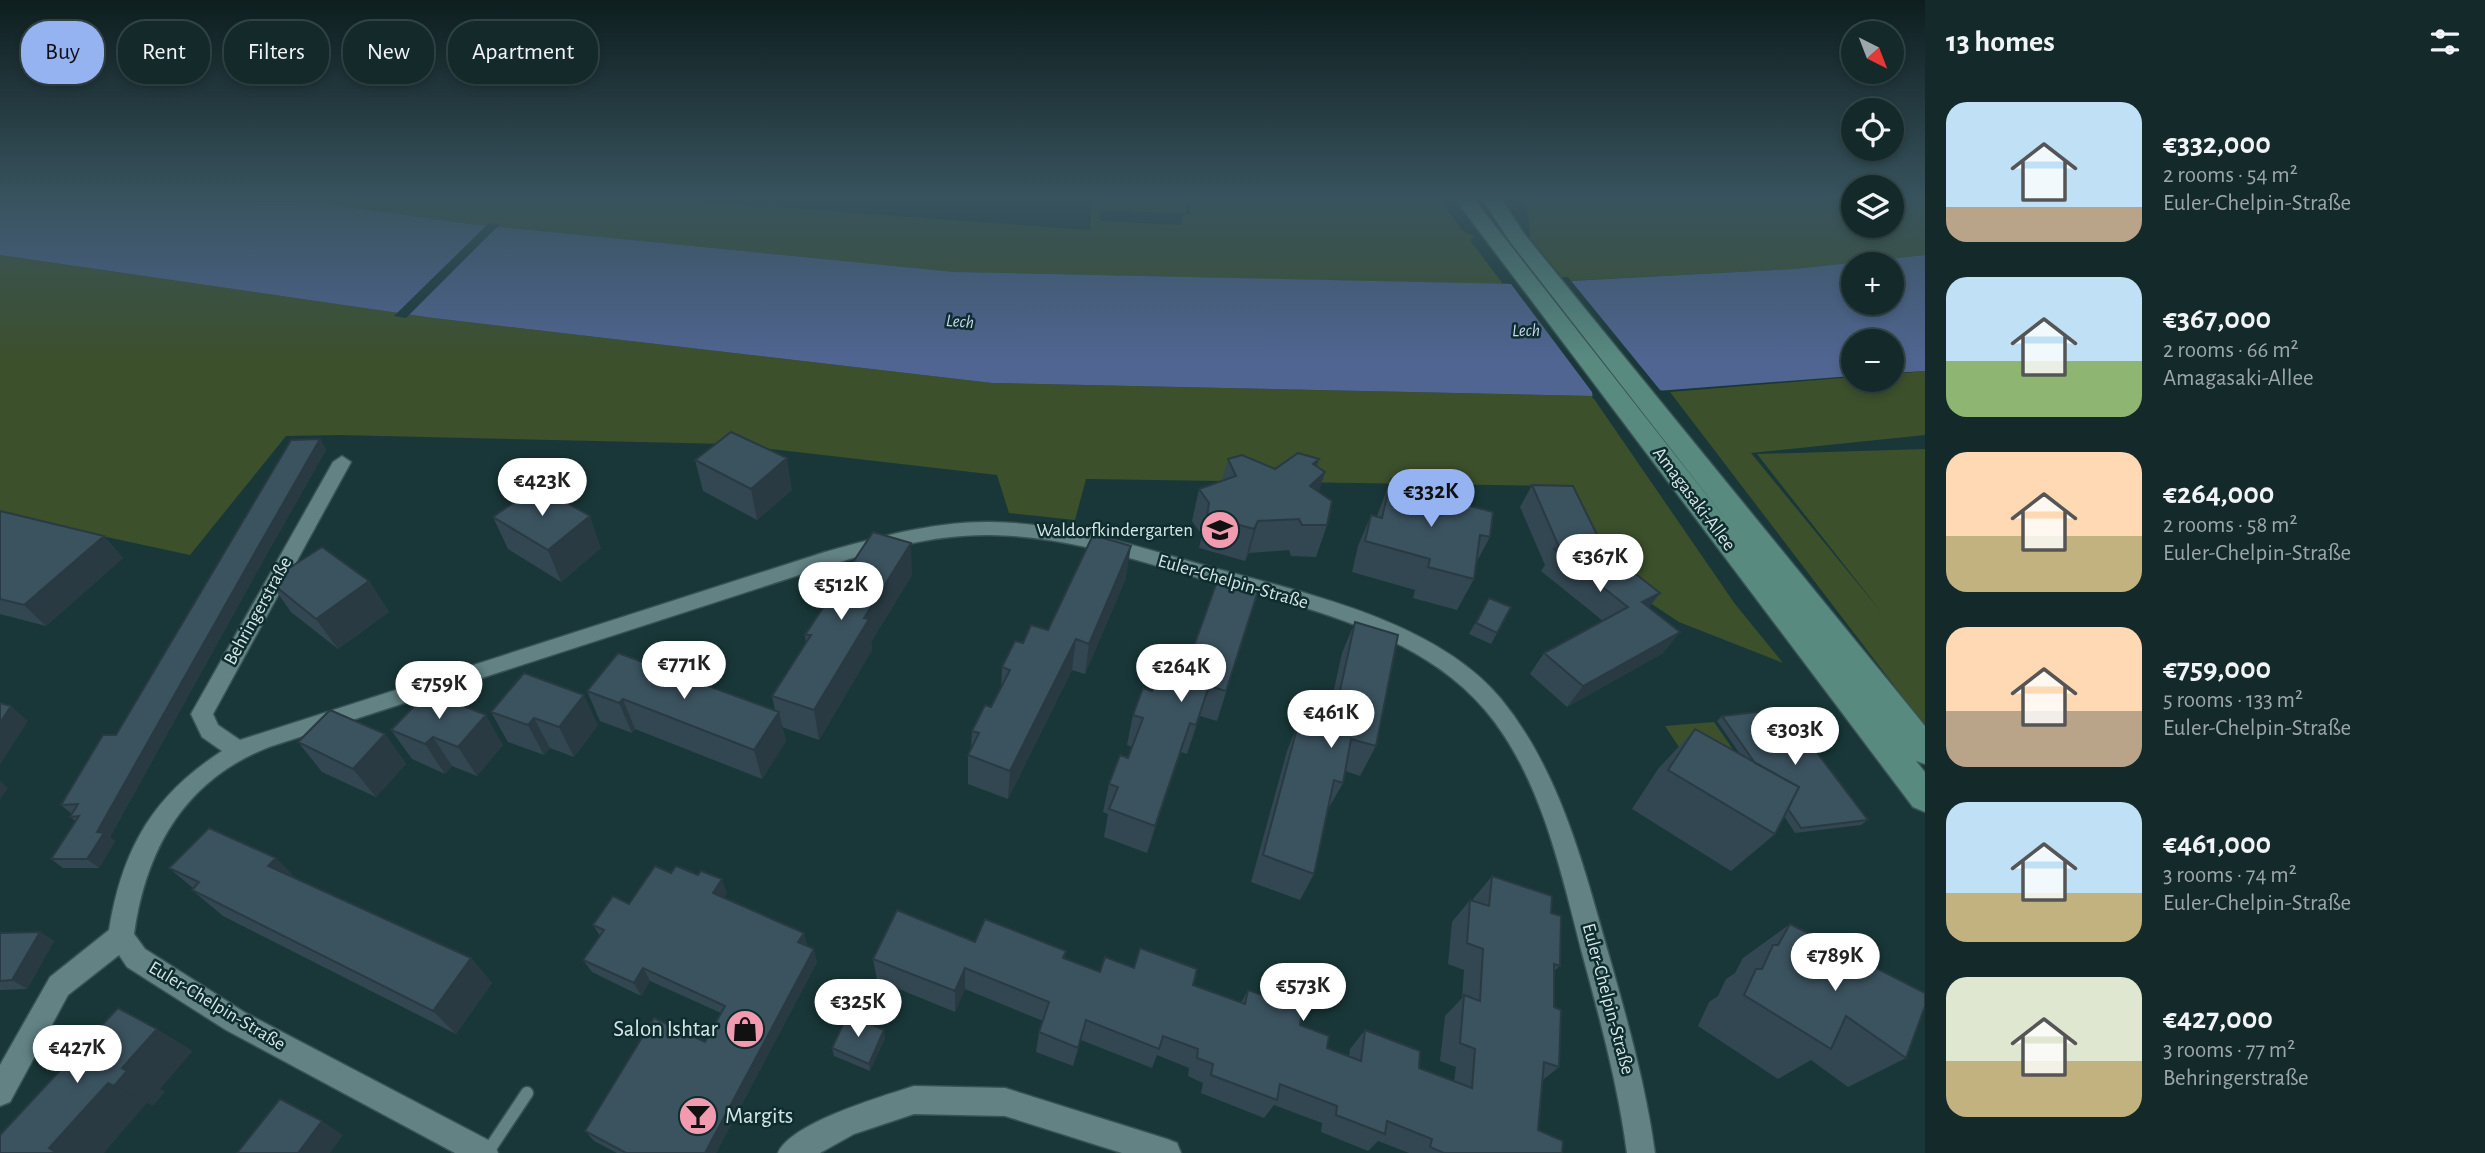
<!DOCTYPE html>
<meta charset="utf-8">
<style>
body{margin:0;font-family:"Alegreya Sans",sans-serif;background:#203536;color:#f1f3f6;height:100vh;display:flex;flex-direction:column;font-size:26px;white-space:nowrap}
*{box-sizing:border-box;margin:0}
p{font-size:23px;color:#9da6a8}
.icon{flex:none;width:38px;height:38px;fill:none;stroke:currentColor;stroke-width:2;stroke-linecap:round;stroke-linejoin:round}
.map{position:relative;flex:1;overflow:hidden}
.drawer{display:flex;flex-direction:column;background:#13292a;width:560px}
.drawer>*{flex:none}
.guide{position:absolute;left:21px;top:21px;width:665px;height:63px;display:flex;gap:14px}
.needle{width:46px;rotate:138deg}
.controls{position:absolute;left:1841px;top:21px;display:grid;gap:14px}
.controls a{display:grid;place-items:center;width:63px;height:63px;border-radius:50%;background:#13292a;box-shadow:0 4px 10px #0003,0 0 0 2px #324547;font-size:35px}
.price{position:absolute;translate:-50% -60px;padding:0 16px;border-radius:24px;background:#fff;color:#222;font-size:23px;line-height:46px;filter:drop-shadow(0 2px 4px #0008)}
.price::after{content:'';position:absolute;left:50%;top:42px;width:21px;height:16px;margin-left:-10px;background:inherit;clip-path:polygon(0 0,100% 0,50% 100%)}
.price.active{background:#95b2f1;color:#111}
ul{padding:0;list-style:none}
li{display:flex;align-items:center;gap:21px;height:175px;padding:0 21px}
li span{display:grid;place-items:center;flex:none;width:196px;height:140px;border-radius:21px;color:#555}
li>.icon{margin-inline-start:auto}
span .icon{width:84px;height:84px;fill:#fffc;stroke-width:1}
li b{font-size:30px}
h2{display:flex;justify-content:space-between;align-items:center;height:84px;padding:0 21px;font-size:30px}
.pill{padding:0 24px;border-radius:28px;background:#13292a;box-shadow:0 4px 10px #0003,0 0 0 2px #324547;font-size:24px;line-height:63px}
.pill.active{background:#95b2f1;color:#111}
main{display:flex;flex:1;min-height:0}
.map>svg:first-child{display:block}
</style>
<main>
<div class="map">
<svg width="1925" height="1153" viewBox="0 0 1925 1153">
<rect width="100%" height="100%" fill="#193738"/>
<path fill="#3c502c" d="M288 199H660L1090 230 1092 199H1185L1187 214 1100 210V221L1182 225 1183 215H1191L1189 199H1439L1462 230 1475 237 1470 240 1503 284 955 272 470 224Z
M1520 199H1853V226H1892V199H1925V255L1794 269 1565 281 1530 238 1527 210Z
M0 255 433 318 992 383 1592 396 1735 604 1783 663 1679 622 1623 585 1566 486 1086 479 1075 520 1009 513 997 475 727 444 340 435 286 436 190 555 0 514Z
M1925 371V435L1751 453 1882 613 1757 454 1925 449V726L1670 392 1853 377V380H1892V374Z
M1714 722 1741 761 1691 765 1665 726Z"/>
<path fill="#506591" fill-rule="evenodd" d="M0 199H288L470 224 955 272 1516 284 1794 269 1925 255V371L1892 373V341H1853V376L1592 396 992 383 433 318 0 255ZM1853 264H1892V303H1853Z"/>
<path fill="#193738" d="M489 223 500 224 406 318 394 316Z
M1568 277 1660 390 1667 393 1593 399 1592 392 1508 280Z"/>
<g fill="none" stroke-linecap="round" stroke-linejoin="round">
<g stroke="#385254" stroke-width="15">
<path id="lane" d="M487 1153 527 1093"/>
</g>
<g stroke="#385254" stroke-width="3">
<path id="street" d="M342 456 351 462 213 714 218 725 240 740 825 552C879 537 935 521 991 522 1064 523 1133 545 1203 565 1299 592 1435 619 1501 699 1561 772 1585 871 1610 959 1628 1023 1646 1087 1655 1153H1627C1618 1085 1600 1019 1582 953 1561 872 1541 776 1485 710 1417 630 1298 606 1202 579 1133 559 1064 536 991 535 936 534 882 549 830 565L269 747C185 780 146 848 134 934L145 949 244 1012 494 1143 498 1153H455L226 1030 127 967 119 955 68 995 10 1102 0 1106V1065L50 977 109 930C122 850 152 796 222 751L202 737 191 714 333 462Z
M914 1086 1005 1088 1167 1139 1177 1143 1181 1153H1122L1005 1116 914 1114 854 1134 820 1153H778C790 1123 883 1096 914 1086Z"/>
</g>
<g stroke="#385254" stroke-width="3">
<path id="secondary" d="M1455 199H1474L1727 521 1511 243 1482 199H1501L1525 235 1925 726V764L1916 761 1925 772V812L1913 807Z"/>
</g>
<use href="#lane" stroke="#628283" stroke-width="12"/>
<use href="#street" fill="#628283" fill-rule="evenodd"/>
<use href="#secondary" fill="#598a80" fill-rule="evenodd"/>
</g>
<path fill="#334752" d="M320 439 326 450 264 559 110 837 115 841 99 868H63L51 859 76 821 70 817 72 814 61 805 116 735Z
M1228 459 1275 469 1319 459 1317 467 1319 492 1327 525 1316 557 1291 556 1289 550 1249 553 1245 561 1199 548 1202 535 1192 521 1199 489 1222 481Z
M695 460 792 490 757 520 703 491Z
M1391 479 1428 495 1490 537 1476 563 1474 579 1457 610 1413 598 1415 590 1352 572 1358 546 1371 515 1377 516Z
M1532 485 1604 549 1660 593 1649 607 1680 632 1663 653 1567 707 1530 674 1544 653 1603 621 1541 571 1545 565 1520 507Z
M0 511 104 536 123 558 46 626 0 614Z
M493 517 601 548 561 582 508 549Z
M912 575 871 642 872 650 819 740 782 727 786 741 762 779 635 729 632 733 600 721 587 691 775 710 772 696 806 643 805 635Z
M1126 578 1085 674 1072 670 1008 799 968 784V755L971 748 972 731 991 707 1001 688 1002 667 1023 643 1048 630Z
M269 581H369L389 612 338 649 291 612Z
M1259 588 1217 721 1200 716 1187 754 1181 752 1147 853 1104 837 1108 814 1103 812 1109 784 1128 758 1132 747 1127 745 1133 715 1152 691 1183 677Z
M1489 598 1497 633 1491 644 1469 634Z
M1355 622 1376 746 1360 776 1345 771 1343 783 1327 811 1314 874 1300 900 1251 882 1287 751 1299 721 1325 730 1342 653Z
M491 712 598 725 574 757 550 748 544 755 508 742Z
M1722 716 1868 820 1861 825 1795 833 1784 816 1775 834 1731 871 1632 809 1658 769 1695 729 1740 754 1717 721Z
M391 730 503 745 477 776 452 766 445 774 412 759Z
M385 734 406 764 376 797 322 772 298 742Z
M169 868 299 880 471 958 492 983 456 1034 223 916 192 890 193 888Z
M671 873 727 893 724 898 804 933 807 946 817 962 716 1153H617L594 1141 585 1131 705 1042 721 1013 650 981 641 996 592 972 583 960 600 936 593 925 629 904Z
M1492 876 1551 913 1560 966 1554 971V1007L1559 1067 1543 1080 1538 1130 1562 1153H1409L1378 1141 1368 1151 1321 1132 1322 1123 1274 1105 1264 1118 1201 1093 1203 1083 1188 1076 1189 1068 1157 1055 1152 1068 1081 1040 1073 1066 1036 1052 1039 1032 1043 1021 965 989 955 1012 877 980 873 959 975 942 1066 951 1064 958 1100 972 1134 968 1193 985 1241 1003 1248 990 1300 1025 1327 1048 1349 1057 1350 1049 1365 1030 1419 1068 1454 1081 1456 1067 1440 1061 1445 1016 1462 998 1464 970 1448 964 1452 922 1470 900 1473 901V899Z
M1790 924 1906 1058 1848 1087 1811 1060 1778 1079 1698 1026 1709 1002 1718 996 1726 979 1735 973 1743 958Z
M40 932 54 941 27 989 0 990V933Z
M885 1038 870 1071 834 1056 832 1048Z"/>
<path fill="#293a42" d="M320 439 326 450 264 559 110 837 115 841 99 868 87 859 97 832 257 549Z
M787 458 792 490 757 520 751 489Z
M1319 459 1311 485 1325 472 1315 504 1299 517 1313 464Z
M590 516 601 548 561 582 548 550Z
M1258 521 1249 553 1245 561 1254 529Z
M104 536 123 558 46 626 24 605Z
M911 543 912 575 871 642 872 650 819 740 814 710 864 618Z
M1131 546 1126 578 1085 674 1089 644Z
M369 581 389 612 338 649 316 619Z
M1660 593 1644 614 1642 602Z
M1680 632 1663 653 1567 707 1583 686Z
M1076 639 1072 670 1008 799 1010 771Z
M1209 686 1200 716 1187 754 1196 725Z
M584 695 598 725 574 757 559 727Z
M623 699 635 729 632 733 619 703Z
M11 706 28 721 0 765V723Z
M779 712 786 741 762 779 754 750Z
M486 715 503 745 477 776 458 747Z
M534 718 550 748 544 755 528 725Z
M1190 723 1181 752 1147 853 1155 826Z
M385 734 406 764 376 797 353 769Z
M433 737 452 766 445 774 425 744Z
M0 781 8 788 0 799Z
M276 858 303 885 268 866Z
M722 879 727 893 718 907 713 893Z
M40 932 54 941 27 989 12 980Z
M804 933 807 946 798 942Z
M814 949 817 962 716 1153H705Z
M471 958 492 983 456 1034 433 1011Z
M643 968 650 981 641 996 634 983Z
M965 968V989L955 1012V991Z
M1086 1020 1081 1040 1073 1066 1078 1048Z
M157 1029 193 1051 160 1089 165 1092 153 1106 114 1086 122 1068Z
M884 1030 885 1038 870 1071 869 1064Z
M108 1083 147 1103 104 1153H54L49 1148Z
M322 1121 343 1135 330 1153H298Z"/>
<path fill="#3b535f" stroke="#293a42" stroke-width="2" d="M731 432 787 458 751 489 695 460Z
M320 439 257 549 97 832 104 833 87 859H51L79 816 70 817 78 804 61 805 103 735H116L291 440Z
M1298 453 1319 459 1313 464 1325 472 1310 486 1332 501 1327 525H1302L1299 519 1258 521 1254 529 1207 516 1209 503 1199 489 1236 476 1228 459 1242 455 1275 469Z
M1391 479 1429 489 1428 495 1493 512 1490 537 1480 535 1474 579 1428 567 1430 559 1365 541 1371 515 1382 518Z
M1532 485 1573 486 1604 549 1660 593 1642 602 1680 632 1583 686 1544 653 1628 607 1554 549 1559 547Z
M537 486 590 516 548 550 493 517Z
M0 511 104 536 24 605 0 599Z
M873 532 911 543 864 618 869 619 814 710 772 696 811 635H805Z
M1093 535 1131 546 1089 644 1076 639 1010 771 968 755 979 733 972 731 985 705 991 707 1010 670 1002 667 1015 641 1023 643 1031 625 1048 630Z
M322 547 369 581 316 619 269 581Z
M1219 576 1259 588 1226 691 1209 686 1196 725 1190 723 1155 826 1109 809 1118 787 1109 784 1120 755 1128 758 1143 718 1133 715 1143 688 1152 691 1160 670 1183 677Z
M1489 598 1511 607 1497 633 1476 623Z
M1355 622 1398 635 1376 746 1351 739 1343 783 1334 780 1314 874 1263 855 1299 721 1331 732Z
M618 653 779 712 754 750 623 699 619 703 587 691Z
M524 673 584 695 559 727 534 718 528 725 491 712Z
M428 692 486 715 458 747 433 737 425 744 391 730Z
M0 703 11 706 0 723Z
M1784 709 1868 820 1801 828 1788 809 1799 787 1755 763 1722 716Z
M330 710 385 734 353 769 298 742Z
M1695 729 1799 787 1775 834 1668 770Z
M209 828 276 858 268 866 471 958 433 1011 192 890 199 882 169 868Z
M655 866 671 873 676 866 698 875 701 871 722 879 713 893 804 933 798 942 814 949 705 1153H626L585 1131 654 1018 705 1042 725 1006 643 968 634 983 583 960 604 930 593 925 613 896 629 904Z
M1492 876 1552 896 1551 913 1561 916 1560 966 1554 964V1007L1561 1010 1559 1067 1544 1062 1538 1130 1563 1141 1562 1153H1444L1430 1147 1432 1139 1387 1121 1385 1134 1336 1115 1337 1106 1280 1084 1277 1100 1211 1075 1213 1064 1197 1058 1198 1049 1163 1036 1159 1049 1086 1020 1078 1048 1039 1032 1049 1002 965 968 955 991 873 959 897 910 975 942 985 919 1066 951 1063 958 1100 972 1105 957 1134 968 1140 948 1197 969 1193 985 1245 1004 1248 990 1302 1009 1300 1025 1329 1036 1327 1048 1361 1061 1365 1030 1420 1051 1419 1068 1472 1088 1475 1049 1460 1043 1464 995 1480 1001 1483 949 1467 943 1470 900 1489 906Z
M1790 924 1925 993V1006L1906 1058 1846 1016 1831 1049 1744 995 1756 969H1762L1773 945H1778Z
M40 932 12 980 0 981V933Z
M118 1008 157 1029 122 1068 127 1071 114 1086 108 1083 49 1148 55 1152 54 1153H0V1135Z
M848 1014 884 1030 869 1064 832 1048Z
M280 1099 322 1121 298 1153H237Z"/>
<linearGradient id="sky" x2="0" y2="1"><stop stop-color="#0e1e1f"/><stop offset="0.55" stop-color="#38535e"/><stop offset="1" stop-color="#38535e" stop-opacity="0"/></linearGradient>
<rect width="1925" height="361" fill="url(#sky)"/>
<defs>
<g id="school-disc" transform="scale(2.0125)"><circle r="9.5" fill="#f29aaf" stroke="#0f2d2e"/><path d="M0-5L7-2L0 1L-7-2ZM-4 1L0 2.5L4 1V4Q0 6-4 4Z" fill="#111"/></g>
<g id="shop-disc" transform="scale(2.0125)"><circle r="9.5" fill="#f29aaf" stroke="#0f2d2e"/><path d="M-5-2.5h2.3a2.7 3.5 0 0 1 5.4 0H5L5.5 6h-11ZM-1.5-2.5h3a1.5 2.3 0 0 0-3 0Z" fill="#111"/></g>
<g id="bar-disc" transform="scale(2.0125)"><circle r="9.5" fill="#f29aaf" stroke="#0f2d2e"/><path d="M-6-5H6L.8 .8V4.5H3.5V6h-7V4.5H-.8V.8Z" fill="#111"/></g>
</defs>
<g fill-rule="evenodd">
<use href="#school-disc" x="1220" y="530"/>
<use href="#shop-disc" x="745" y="1029"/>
<use href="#bar-disc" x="698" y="1116"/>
</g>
<g text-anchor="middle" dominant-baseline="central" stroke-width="5" stroke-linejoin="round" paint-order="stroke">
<g font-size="18" font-style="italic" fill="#c8d6f2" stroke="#0f2d2e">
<text transform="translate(960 322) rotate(4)">Lech</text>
<text transform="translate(1526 331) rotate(-1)">Lech</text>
</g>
<g font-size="19" fill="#d6e6e7" stroke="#0f2d2e">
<text transform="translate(1694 499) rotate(53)">Amagasaki-Allee</text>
<text transform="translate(1233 582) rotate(16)">Euler-Chelpin-Straße</text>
<text transform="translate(258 611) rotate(-61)">Behringerstraße</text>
<text transform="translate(1608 999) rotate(75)">Euler-Chelpin-Straße</text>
<text transform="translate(217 1006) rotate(31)">Euler-Chelpin-Straße</text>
</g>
<g font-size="19" fill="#d6e6e7" stroke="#0f2d2e" text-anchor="end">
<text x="1193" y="530">Waldorfkindergarten</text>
</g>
<g font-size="23" fill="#d6e6e7" stroke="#0f2d2e" text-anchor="end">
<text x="718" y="1029">Salon Ishtar</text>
<text x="725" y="1116" text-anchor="start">Margits</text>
</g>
</g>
</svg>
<div class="controls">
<a><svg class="needle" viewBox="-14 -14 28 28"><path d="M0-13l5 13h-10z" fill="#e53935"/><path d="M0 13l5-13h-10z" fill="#9da6a8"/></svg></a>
<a><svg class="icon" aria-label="locate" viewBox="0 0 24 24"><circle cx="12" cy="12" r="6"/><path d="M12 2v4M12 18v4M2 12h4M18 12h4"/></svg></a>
<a><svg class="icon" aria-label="layers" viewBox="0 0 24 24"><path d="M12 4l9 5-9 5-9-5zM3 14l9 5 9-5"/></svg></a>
<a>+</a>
<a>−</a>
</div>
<b class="price" style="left:542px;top:518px">€423K</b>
<b class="price active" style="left:1431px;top:529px">€332K</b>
<b class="price" style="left:1600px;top:594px">€367K</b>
<b class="price" style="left:841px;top:622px">€512K</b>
<b class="price" style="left:684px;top:701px">€771K</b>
<b class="price" style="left:1181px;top:704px">€264K</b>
<b class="price" style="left:439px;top:721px">€759K</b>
<b class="price" style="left:1331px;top:750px">€461K</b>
<b class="price" style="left:1795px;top:767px">€303K</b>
<b class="price" style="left:1835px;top:993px">€789K</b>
<b class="price" style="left:1303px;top:1023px">€573K</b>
<b class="price" style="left:858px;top:1039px">€325K</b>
<b class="price" style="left:77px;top:1085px">€427K</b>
<div class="guide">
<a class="pill active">Buy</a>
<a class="pill">Rent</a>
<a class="pill">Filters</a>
<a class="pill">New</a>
<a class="pill">Apartment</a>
</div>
</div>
<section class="drawer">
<h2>13 homes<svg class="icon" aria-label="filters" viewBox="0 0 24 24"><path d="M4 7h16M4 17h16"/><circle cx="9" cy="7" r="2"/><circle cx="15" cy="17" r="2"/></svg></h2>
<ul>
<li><span style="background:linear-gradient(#bfe0f5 75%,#b9a48a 0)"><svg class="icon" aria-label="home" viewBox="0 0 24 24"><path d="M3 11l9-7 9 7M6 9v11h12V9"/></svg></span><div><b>€332,000</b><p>2 rooms · 54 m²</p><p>Euler-Chelpin-Straße</p></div></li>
<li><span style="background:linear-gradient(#bfe0f5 60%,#8fb573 0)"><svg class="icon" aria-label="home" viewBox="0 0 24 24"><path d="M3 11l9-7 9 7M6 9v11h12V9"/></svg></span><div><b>€367,000</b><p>2 rooms · 66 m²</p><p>Amagasaki-Allee</p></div></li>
<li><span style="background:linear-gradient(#ffd9b3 60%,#c2b280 0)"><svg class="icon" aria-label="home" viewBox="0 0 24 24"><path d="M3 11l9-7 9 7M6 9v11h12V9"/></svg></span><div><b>€264,000</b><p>2 rooms · 58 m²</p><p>Euler-Chelpin-Straße</p></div></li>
<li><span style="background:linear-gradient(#ffd9b3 60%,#b9a48a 0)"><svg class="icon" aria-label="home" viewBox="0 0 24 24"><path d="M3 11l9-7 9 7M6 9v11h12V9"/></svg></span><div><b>€759,000</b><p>5 rooms · 133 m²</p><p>Euler-Chelpin-Straße</p></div></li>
<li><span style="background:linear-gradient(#bfe0f5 65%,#c2b280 0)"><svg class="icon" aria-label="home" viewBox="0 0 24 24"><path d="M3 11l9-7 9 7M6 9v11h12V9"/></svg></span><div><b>€461,000</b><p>3 rooms · 74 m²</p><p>Euler-Chelpin-Straße</p></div></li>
<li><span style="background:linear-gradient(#dfe7d0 60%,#c2b280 0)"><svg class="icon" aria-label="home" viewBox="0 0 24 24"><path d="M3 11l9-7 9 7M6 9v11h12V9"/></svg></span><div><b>€427,000</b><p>3 rooms · 77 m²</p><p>Behringerstraße</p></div></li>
</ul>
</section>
</main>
